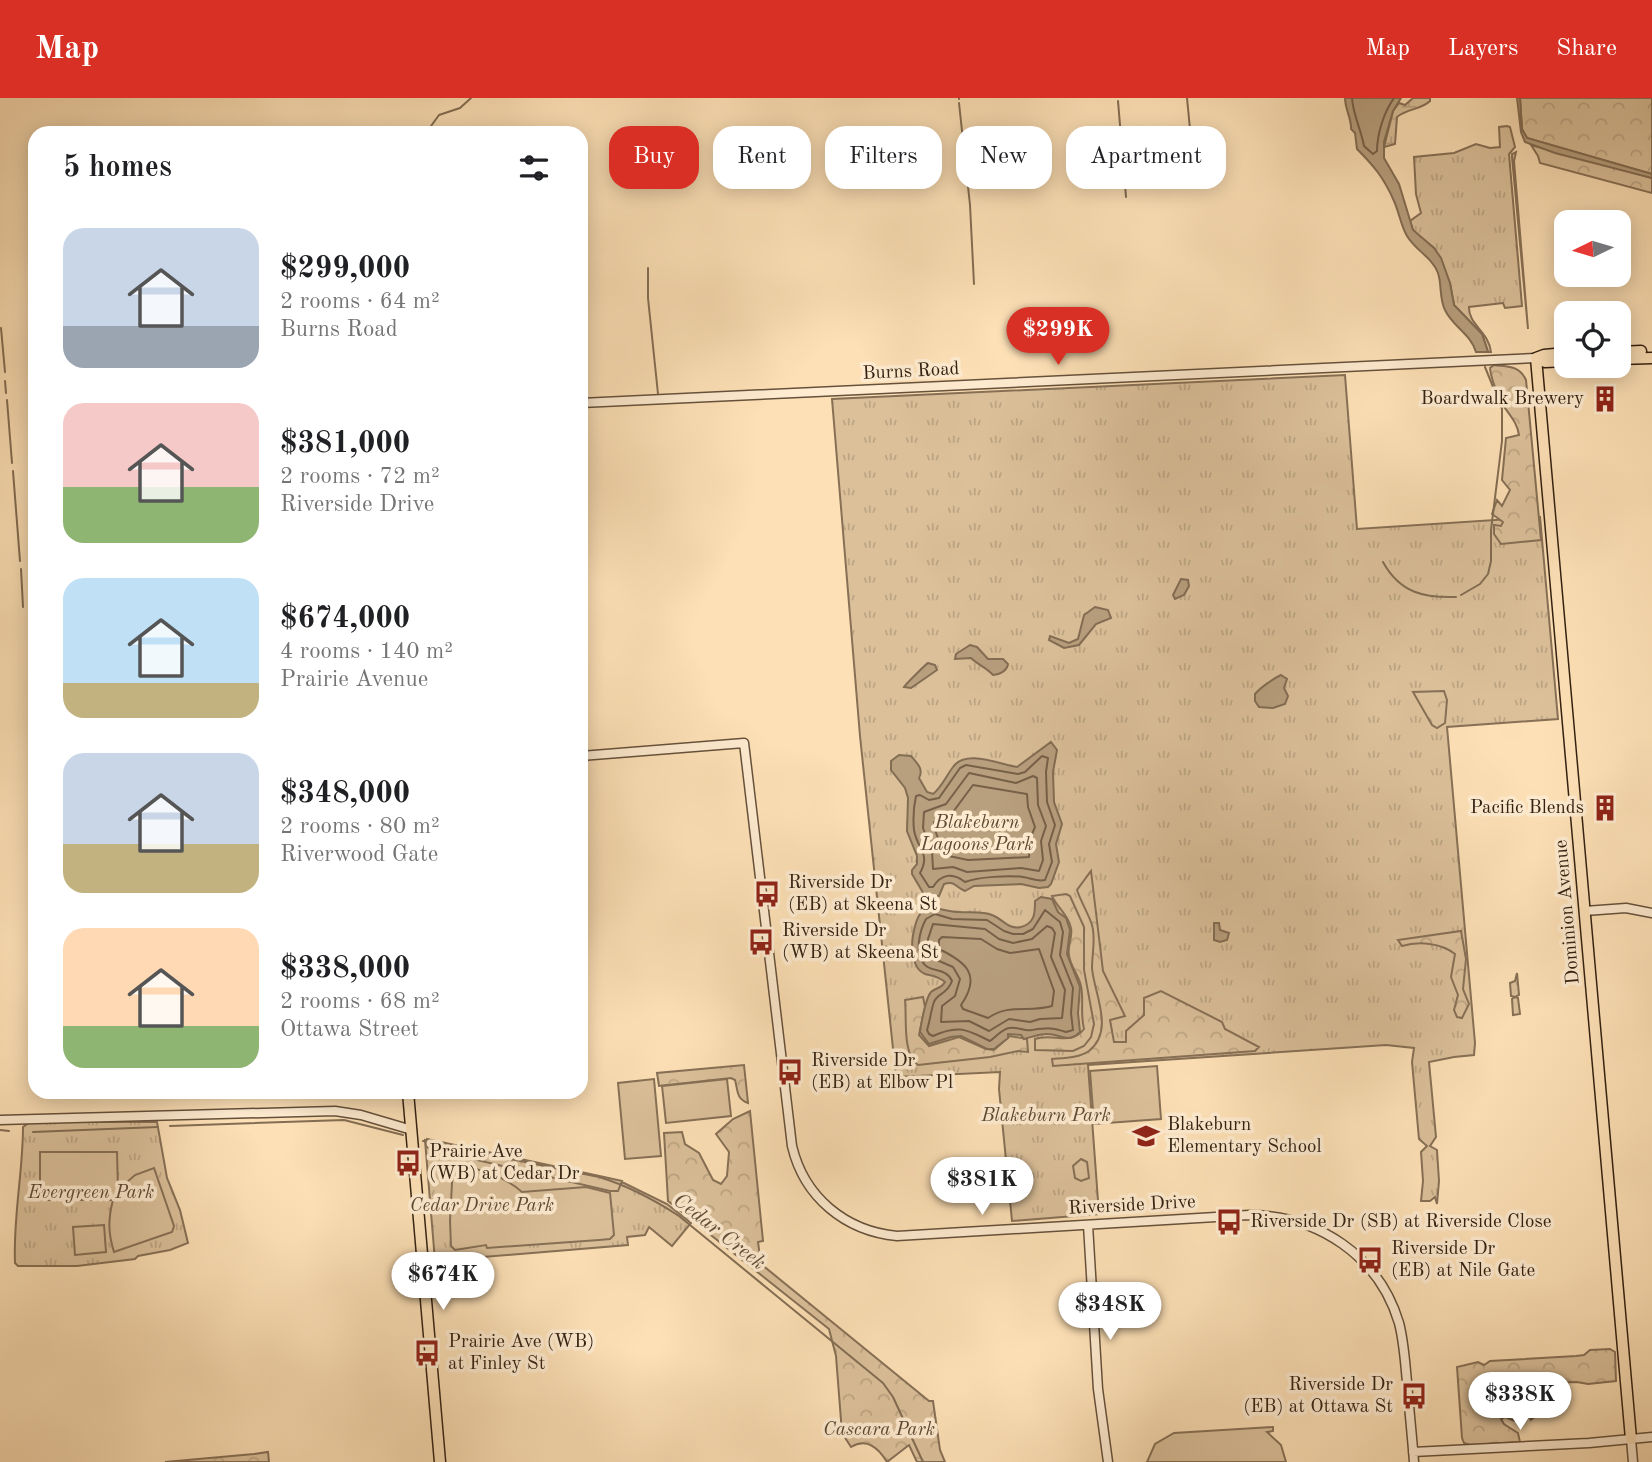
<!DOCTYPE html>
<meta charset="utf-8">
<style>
body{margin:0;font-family:"Old Standard TT",serif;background:#f2f2f2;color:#202124;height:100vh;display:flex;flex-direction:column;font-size:26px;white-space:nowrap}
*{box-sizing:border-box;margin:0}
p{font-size:23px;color:#757577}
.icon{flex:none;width:38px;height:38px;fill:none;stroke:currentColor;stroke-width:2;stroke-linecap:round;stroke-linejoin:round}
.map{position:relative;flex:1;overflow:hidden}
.sheet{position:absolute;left:28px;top:28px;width:560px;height:973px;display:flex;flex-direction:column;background:#fff;border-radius:21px;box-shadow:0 4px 18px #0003}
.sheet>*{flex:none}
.top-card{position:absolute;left:609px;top:28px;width:665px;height:63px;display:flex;gap:14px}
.needle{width:46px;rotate:265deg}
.buttons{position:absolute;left:1554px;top:112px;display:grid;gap:14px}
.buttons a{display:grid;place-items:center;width:77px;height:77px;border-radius:14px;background:#fff;box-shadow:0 4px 18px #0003;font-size:35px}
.price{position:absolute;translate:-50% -60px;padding:0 16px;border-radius:24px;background:#fff;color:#222;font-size:23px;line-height:46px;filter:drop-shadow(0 2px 4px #0008)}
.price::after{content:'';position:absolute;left:50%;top:42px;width:21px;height:16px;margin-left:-10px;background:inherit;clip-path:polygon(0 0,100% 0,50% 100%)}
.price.current{background:#d93025;color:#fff}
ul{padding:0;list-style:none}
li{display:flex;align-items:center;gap:21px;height:175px;padding:0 35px}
li span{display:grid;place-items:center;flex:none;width:196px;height:140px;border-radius:21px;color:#555}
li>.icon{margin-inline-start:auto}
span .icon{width:84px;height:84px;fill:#fffc;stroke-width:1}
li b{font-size:30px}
h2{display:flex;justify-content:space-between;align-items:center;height:84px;padding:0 35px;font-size:30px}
.chip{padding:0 24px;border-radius:21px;background:#fff;box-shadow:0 4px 18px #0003;font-size:24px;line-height:63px}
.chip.current{background:#d93025;color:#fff}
header{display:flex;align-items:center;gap:42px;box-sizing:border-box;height:98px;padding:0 35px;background:#d93025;color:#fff}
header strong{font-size:33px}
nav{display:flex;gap:38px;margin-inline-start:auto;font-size:24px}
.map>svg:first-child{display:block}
</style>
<header>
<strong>Map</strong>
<nav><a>Map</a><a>Layers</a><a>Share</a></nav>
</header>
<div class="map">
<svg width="1652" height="1364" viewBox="0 0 1652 1364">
<defs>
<pattern id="grass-tufts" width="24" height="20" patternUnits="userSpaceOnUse" patternTransform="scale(1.75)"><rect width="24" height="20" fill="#dbc09a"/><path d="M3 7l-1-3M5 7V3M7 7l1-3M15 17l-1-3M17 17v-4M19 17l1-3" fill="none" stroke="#bca584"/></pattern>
<pattern id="forest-crowns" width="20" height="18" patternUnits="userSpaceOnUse" patternTransform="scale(1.75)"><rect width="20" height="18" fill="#dbc09a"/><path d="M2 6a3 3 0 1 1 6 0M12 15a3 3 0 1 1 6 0" fill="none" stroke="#bca584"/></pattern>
<pattern id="wetland-marsh" width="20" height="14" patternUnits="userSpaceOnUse" patternTransform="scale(1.75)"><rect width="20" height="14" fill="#dbc09a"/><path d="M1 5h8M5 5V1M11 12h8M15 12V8" fill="none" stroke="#bca584"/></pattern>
</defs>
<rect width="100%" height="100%" fill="#fde0b6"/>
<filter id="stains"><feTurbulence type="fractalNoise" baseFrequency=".00286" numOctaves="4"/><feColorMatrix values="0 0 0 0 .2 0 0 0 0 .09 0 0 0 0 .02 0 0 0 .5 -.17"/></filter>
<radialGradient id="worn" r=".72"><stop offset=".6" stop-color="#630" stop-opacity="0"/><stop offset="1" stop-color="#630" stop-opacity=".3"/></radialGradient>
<path fill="url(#grass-tufts)" stroke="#877056" stroke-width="2" d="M1507 28 1510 29 1515 49 1509 56 1522 208 1505 210 1503 205 1469 209C1468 226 1489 234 1491 254H1488L1482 236 1454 207 1450 185 1434 150 1420 140 1413 132 1410 123 1421 115 1416 96 1414 59 1454 55 1476 46 1490 50 1500 49 1499 29Z
M1516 54 1514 63 1528 231 1512 59V56Z
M1345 277 1357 431 1540 419 1558 621 1447 629 1475 945 1474 957 1454 959 1429 964 1436 1039 1430 1048 1437 1052 1439 1083 1437 1106 1435 1099 1430 1103H1421L1423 1083 1421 1054 1427 1048 1419 1041 1412 964 1414 950 1386 947 1088 967 1099 1116 1012 1123 999 991 1000 974 896 979 860 638 832 301Z
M1517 875 1519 897 1515 899 1518 900 1520 916 1513 917 1512 901 1515 899 1511 898 1510 885 1515 883Z
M30 1024H157L167 1080 180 1112 188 1145 170 1152 138 1158 135 1161 77 1168H18L15 1165C13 1119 23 1074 23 1029Z
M425 1042 624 1085 667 1106 691 1125 672 1148 649 1129 645 1137 627 1139 628 1147 435 1163Z"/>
<path fill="url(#forest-crowns)" stroke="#877056" stroke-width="2" d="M1520 0H1652V76L1527 40 1522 31Z
M1531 47 1652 80V95L1540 65 1538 58Z
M1494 267C1508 269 1519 267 1526 282L1541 442 1501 446 1494 436V427L1501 428 1503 424 1492 416 1497 402 1502 408 1510 392 1502 382 1506 340 1519 337C1517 324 1510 318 1503 307 1498 298 1491 281 1490 270Z
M1444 593 1447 602 1445 625 1437 630 1432 627 1413 594Z
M1091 773 1103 873 1125 918 1110 922 1114 944H1126V933L1144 917V900L1161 893 1222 924 1225 931 1259 949 1255 953 1053 968 1052 961C1064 960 1079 960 1089 953 1115 932 1094 896 1092 870 1092 856 1096 841 1092 827 1089 817 1081 804 1077 792Z
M1066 796 1070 798 1084 829V872L1094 926 1091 939 1084 948 1073 953 1035 952V941C1053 934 1070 949 1084 931 1080 916 1084 902 1081 888 1079 877 1070 868 1069 857 1067 848 1073 839 1071 830 1068 816 1058 811 1052 798Z
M1461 833 1466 861 1463 891 1469 906 1462 920 1457 919 1454 912 1458 897 1451 879 1455 856C1441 845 1419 843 1402 848L1398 842Z
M923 899 925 909 919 937 929 948 959 939 986 951 994 952 1010 938 1027 941 1028 954 1018 953 990 959 918 967C902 956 907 920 905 902Z
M744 967 748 1005C736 1001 738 992 735 982L731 980 659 988 657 975Z
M750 1013 763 1143 758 1144 761 1166 929 1303H933L940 1352 945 1364H917L909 1347 887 1364C879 1351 867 1339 851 1349L842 1335 836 1258 829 1231 668 1103 664 1035 682 1034 685 1046 699 1055 713 1082 721 1086 727 1078 729 1054 716 1036 733 1021Z
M427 1041 604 1079 622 1083 618 1093H610L430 1051 426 1048Z
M1610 1251 1615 1254 1616 1283 1588 1286 1577 1284 1494 1286 1486 1289 1489 1303 1502 1299 1523 1302 1545 1301 1551 1311 1549 1316 1540 1314 1531 1322 1527 1314H1523L1519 1322 1515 1323 1505 1319 1501 1321 1504 1326 1518 1335 1520 1344 1470 1347 1464 1345 1462 1340 1457 1269 1478 1264 1484 1267 1490 1263 1576 1258 1584 1257 1590 1252Z
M268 1354 269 1364H165L254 1356Z"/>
<path fill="url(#wetland-marsh)" stroke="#877056" stroke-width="2" d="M1413 0H1430V3C1421 12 1408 10 1397 19L1395 46 1384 49 1393 13 1399 5 1405 7Z"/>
<path fill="#dbc09a" stroke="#877056" stroke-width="2" d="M1157 968 1161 1021 1094 1026 1090 973Z
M654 981 661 1058 625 1061 618 985Z
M727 981 731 1018 666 1025 662 988Z
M40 1054H117L118 1092 135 1077 154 1070 174 1128 172 1134 114 1154C108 1135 108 1121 113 1102H40Z
M1081 1061 1087 1064 1089 1080 1081 1083 1075 1080 1073 1068Z
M453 1066C479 1071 501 1076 522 1094L586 1089 610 1095 614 1137 610 1141 599 1142 487 1150 486 1147 455 1152 451 1148 450 1123Z
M104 1127 106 1154 75 1157 73 1129Z
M1273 1329V1333L1267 1334 1281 1347 1286 1364H1147L1155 1346 1174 1335Z"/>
<path fill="#b89f7e" stroke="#836d53" stroke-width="2" d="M1345 0H1401L1393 13 1384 44V60L1399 86 1413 132 1434 150 1441 160 1450 185 1454 207 1482 236 1488 254H1476C1471 236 1453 229 1445 212 1439 200 1442 187 1438 175 1432 159 1416 153 1407 138 1401 128 1399 114 1394 103 1384 80 1374 68 1357 51L1355 35 1351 31C1352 22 1345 11 1345 0Z
M1517 0H1520L1522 31 1527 40 1652 76V80L1555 55 1525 44 1521 34Z
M1181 481 1188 482 1189 488 1184 497 1175 501 1173 497Z
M1095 509 1108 512 1111 520 1096 526 1079 547 1064 550 1049 542 1050 538 1069 545 1078 541 1084 517Z
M970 547 977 549 988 561H1003L1008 566C1007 573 999 577 993 577 986 569 978 567 971 560L955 561 956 556Z
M928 565 935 567 937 572 911 590 904 589C906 586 926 566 928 565Z
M1281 577 1287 581 1284 590 1288 598 1285 606 1273 610 1259 609 1255 603V596C1260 590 1274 580 1281 577Z
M1051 644 1057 652 1053 674 1054 704 1062 726 1056 746 1059 764 1051 786 1048 789 1039 790 1021 786 974 788 965 793C956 790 955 782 944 786L939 798H925L912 776V772L917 766V758L907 733 908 700 905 690 891 672V663L899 657 911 658C917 665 924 671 919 680L927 694 933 696C942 689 946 678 953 669 965 651 999 666 1017 669Z
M1041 799 1052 801 1058 814 1066 820 1070 832 1067 856 1080 889 1078 915 1080 934C1068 946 1061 936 1047 936 1039 936 1032 939 1024 941L1021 937 1008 936V940L994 951H987L961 938 951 939 929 946 920 934C921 926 926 899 931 894 937 889 941 891 945 884 938 878 933 878 925 876 912 871 911 849 913 837 920 797 934 813 960 814 970 815 983 813 992 817 1003 821 1008 832 1021 829 1035 825 1035 815 1035 803Z
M1214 825H1219L1220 832 1229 835 1227 842 1220 844 1214 842Z"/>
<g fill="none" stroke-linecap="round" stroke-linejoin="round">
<path stroke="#766048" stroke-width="2" d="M1352 0C1353 17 1361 31 1364 48L1373 56 1377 53C1377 36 1384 14 1394 0
M1042 658 1048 660 1046 674 1047 704 1055 727 1049 746 1052 764 1045 782C1037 784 1031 780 1023 779 1008 777 978 779 965 784 953 774 941 776 933 789H929L920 775C931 755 917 751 914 732 913 722 914 707 916 698L920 697 929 702 939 700 960 670 966 667 1018 676 1025 674Z
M969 675 1016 685 1033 678 1037 680 1038 707 1046 728 1041 743 1043 762 1039 773 1021 770 967 774 953 769 933 771 932 753 923 730 924 714 946 706Z
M973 687 1027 696 1028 709 1035 729 1030 741 1029 759 968 762 944 757 934 729V724L953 714Z
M1045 812 1060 824 1063 834 1060 857 1073 890 1071 915 1073 932 1066 934C1052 929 1046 930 1032 932 1024 934 1018 928 1009 930 1002 931 996 939 990 943 967 932 959 926 933 938L929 936 927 932C930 923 931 912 934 904 937 895 947 897 952 883 946 869 931 875 924 866 914 854 920 832 926 821L935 816 952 821 987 822 1004 833 1013 836H1023L1033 831Z
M933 826 985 831 999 841 1013 845 1032 841 1047 828 1052 830 1055 835 1051 859 1065 892 1062 920 1040 921 1030 924 1009 921 989 933 969 923 941 924 942 908 955 898 960 881 953 869 930 859 928 841Z
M942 839 981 841 997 851 1010 855 1039 851 1054 893 1052 908C1028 915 1010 905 988 920L963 911 961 907C982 877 966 864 939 851V842Z"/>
<path stroke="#836d53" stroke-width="2" d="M959 0V1
M1187 0 1190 31
M1118 3 1126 99
M959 5 970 107 974 186
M426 35 439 17 460 10 471 0
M648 170V200L658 296
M1 230 5 274
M5 283 6 295
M7 302 12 365
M13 373 20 463
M1383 464C1400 495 1424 500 1456 499
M21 471 23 509
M1461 497 1480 486 1488 476 1491 463V432L1502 343V311L1485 269
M170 1028 344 1022 403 1037
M0 1032 9 1033
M33 1034 158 1029
M423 1043 599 1079C629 1088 653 1101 679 1118L883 1285 893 1299 923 1364"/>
<g stroke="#66513b" stroke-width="11">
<path id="minor" d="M581 305 1536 260
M581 658 744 645 792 1048C804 1099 845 1133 897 1138L1249 1117C1318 1117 1379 1158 1399 1225 1404 1244 1405 1264 1407 1284 1409 1310 1412 1337 1414 1364
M1585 813 1626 810 1652 815
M0 1022 335 1013 361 1017 412 1032
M1088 1127 1098 1291 1108 1364
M1631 1341 1633 1364
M1413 1354 1589 1345 1652 1339"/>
</g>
<g stroke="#332112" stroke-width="13">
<path id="major" d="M1619 254 1641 253
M1536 260 1631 1341
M1536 260 1544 257 1566 255
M1536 260 1545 264 1566 263
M1619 261 1652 260
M408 994 440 1364"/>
</g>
<use href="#minor" stroke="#feebd0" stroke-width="8"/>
<use href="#major" stroke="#fde0b6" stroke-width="10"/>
</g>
<defs>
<g id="building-bare" transform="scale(2.1)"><path d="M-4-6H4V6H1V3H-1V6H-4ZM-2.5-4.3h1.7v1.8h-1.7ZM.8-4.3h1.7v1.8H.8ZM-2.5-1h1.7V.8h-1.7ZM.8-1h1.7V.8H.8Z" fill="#8f2418" stroke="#feebd0" stroke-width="2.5" paint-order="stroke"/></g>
<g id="bus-bare" transform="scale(2.1)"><path d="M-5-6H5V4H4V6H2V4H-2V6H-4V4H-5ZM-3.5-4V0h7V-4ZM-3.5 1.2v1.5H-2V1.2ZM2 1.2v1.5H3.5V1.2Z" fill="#8f2418" stroke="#feebd0" stroke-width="2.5" paint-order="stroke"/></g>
<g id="school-bare" transform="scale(2.1)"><path d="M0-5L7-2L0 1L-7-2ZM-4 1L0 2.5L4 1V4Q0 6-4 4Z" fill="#8f2418" stroke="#feebd0" stroke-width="2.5" paint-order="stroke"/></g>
</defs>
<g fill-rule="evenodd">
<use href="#building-bare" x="1605" y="301"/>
<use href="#building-bare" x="1605" y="710"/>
<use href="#bus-bare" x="767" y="796"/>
<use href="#bus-bare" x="761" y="844"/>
<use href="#bus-bare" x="790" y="974"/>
<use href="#school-bare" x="1146" y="1038"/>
<use href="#bus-bare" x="408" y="1065"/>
<use href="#bus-bare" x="1229" y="1124"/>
<use href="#bus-bare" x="1370" y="1162"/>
<use href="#bus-bare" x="427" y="1255"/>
<use href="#bus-bare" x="1414" y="1298"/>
</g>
<g text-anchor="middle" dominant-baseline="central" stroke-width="7" stroke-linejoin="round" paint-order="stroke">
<g font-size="19" fill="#332112" stroke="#feebd0">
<text transform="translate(911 274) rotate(-3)">Burns Road</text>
<text transform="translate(1568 814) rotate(-95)">Dominion Avenue</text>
<text transform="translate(1132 1108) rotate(-3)">Riverside Drive</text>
</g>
<g font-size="19" fill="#332112" stroke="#feebd0" text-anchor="start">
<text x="1584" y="301" text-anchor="end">Boardwalk Brewery</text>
<text x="1584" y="710" text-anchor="end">Pacific Blends</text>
<text x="788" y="785">Riverside Dr<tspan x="788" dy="22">(EB) at Skeena St</tspan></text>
<text x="782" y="833">Riverside Dr<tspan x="782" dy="22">(WB) at Skeena St</tspan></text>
<text x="811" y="963">Riverside Dr<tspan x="811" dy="22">(EB) at Elbow Pl</tspan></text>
<text x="1167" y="1027">Blakeburn<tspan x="1167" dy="22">Elementary School</tspan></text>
<text x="429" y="1054">Prairie Ave<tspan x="429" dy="22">(WB) at Cedar Dr</tspan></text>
<text x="1250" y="1124">Riverside Dr (SB) at Riverside Close</text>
<text x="1391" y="1151">Riverside Dr<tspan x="1391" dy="22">(EB) at Nile Gate</tspan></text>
<text x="448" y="1244">Prairie Ave (WB)<tspan x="448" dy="22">at Finley St</tspan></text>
<text x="1393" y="1287" text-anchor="end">Riverside Dr<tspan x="1393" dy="22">(EB) at Ottawa St</tspan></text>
</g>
<g font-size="19" font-style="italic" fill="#5d4934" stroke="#feebd0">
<text x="977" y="725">Blakeburn<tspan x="977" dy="22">Lagoons Park</tspan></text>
<text x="1046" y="1018">Blakeburn Park</text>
<text x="91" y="1095">Evergreen Park</text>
<text x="482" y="1108">Cedar Drive Park</text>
<text x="879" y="1332">Cascara Park</text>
</g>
<g font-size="21" font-style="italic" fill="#624d38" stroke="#feebd0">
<text transform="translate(719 1134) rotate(38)">Cedar Creek</text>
</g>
</g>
<rect width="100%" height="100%" filter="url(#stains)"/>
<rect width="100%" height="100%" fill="url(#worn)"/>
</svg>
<div class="buttons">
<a><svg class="needle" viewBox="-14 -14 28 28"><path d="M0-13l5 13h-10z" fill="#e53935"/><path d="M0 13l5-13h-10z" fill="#757577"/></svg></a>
<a><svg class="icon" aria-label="locate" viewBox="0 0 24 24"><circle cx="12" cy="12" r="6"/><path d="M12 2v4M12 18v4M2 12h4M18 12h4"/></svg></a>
</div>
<b class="price current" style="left:1058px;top:269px">$299K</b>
<b class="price" style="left:982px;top:1119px">$381K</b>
<b class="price" style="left:443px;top:1214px">$674K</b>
<b class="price" style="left:1110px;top:1244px">$348K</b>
<b class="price" style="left:1520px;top:1334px">$338K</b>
<div class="top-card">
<a class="chip current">Buy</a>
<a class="chip">Rent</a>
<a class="chip">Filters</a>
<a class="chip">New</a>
<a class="chip">Apartment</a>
</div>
<section class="sheet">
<h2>5 homes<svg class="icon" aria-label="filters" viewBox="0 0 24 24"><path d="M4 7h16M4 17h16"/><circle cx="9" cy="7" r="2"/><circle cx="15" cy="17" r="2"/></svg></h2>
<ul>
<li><span style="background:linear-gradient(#c9d6e8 70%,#9aa5b1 0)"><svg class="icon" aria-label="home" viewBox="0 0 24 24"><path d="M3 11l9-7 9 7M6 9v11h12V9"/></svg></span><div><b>$299,000</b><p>2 rooms · 64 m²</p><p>Burns Road</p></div></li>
<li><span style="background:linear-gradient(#f6c9c9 60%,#8fb573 0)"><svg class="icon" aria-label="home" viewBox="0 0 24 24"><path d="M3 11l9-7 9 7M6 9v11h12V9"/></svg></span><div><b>$381,000</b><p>2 rooms · 72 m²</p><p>Riverside Drive</p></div></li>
<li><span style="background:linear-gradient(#bfe0f5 75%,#c2b280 0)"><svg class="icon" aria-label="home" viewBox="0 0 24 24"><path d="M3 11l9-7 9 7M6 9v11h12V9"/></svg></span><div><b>$674,000</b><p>4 rooms · 140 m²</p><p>Prairie Avenue</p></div></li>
<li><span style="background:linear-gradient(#c9d6e8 65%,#c2b280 0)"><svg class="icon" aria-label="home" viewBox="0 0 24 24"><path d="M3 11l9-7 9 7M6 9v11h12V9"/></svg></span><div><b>$348,000</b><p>2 rooms · 80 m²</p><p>Riverwood Gate</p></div></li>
<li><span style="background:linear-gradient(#ffd9b3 70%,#8fb573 0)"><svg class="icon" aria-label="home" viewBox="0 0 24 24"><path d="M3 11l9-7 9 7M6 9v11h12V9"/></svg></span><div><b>$338,000</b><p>2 rooms · 68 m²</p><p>Ottawa Street</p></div></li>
</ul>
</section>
</div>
